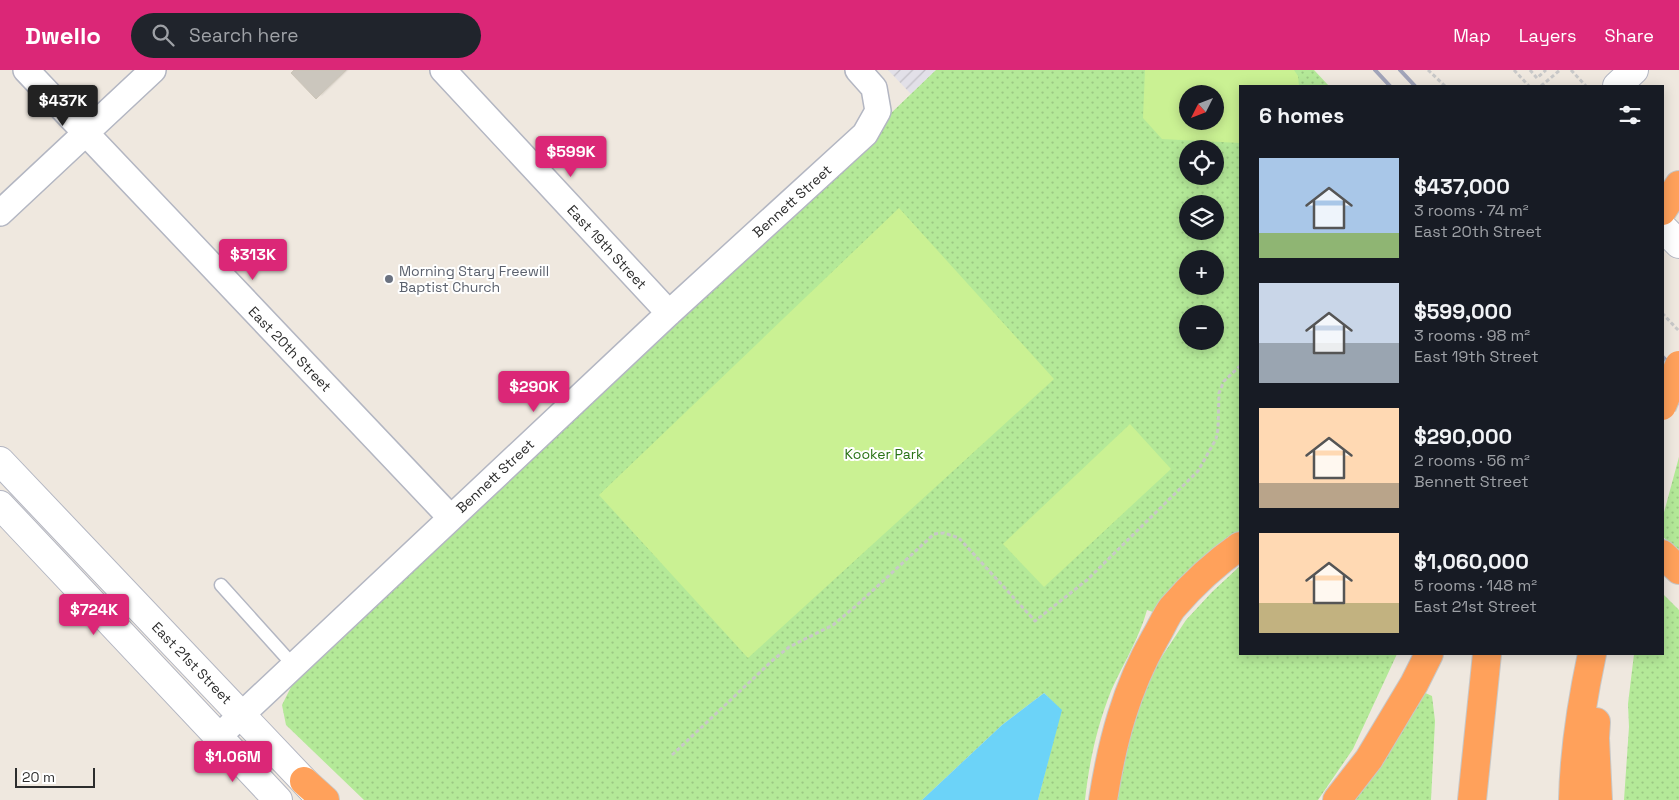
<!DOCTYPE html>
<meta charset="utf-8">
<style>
body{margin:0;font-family:"Space Grotesk",sans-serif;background:#20242c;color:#f1f3f6;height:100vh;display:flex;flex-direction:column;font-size:19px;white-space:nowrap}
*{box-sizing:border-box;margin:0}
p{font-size:16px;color:#9ea1a6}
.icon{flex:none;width:28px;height:28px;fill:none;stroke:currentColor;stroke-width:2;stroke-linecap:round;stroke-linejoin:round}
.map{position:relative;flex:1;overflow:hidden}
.side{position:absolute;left:1239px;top:15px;width:425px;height:570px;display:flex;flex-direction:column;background:#171b24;border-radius:0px;box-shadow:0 2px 12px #0003}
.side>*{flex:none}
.needle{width:32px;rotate:228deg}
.tools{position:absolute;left:1179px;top:15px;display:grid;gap:10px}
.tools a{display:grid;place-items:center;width:45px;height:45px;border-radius:50%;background:#171b24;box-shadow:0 2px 12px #0003;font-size:25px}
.scale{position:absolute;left:15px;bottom:12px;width:80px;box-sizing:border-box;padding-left:5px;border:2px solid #2d2d2d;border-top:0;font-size:14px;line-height:18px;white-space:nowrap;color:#2d2d2d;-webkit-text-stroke:4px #fff;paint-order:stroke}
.price{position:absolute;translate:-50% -42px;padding:0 11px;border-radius:5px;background:#db2777;color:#fff;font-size:16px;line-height:32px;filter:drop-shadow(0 1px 2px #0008)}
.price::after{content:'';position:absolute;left:50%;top:30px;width:15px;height:11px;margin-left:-8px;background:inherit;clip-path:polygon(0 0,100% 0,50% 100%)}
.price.on{background:#222;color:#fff}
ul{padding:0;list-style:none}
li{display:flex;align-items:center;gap:15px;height:125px;padding:0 20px}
li span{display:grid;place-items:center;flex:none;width:140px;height:100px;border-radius:0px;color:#555}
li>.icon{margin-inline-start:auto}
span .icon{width:60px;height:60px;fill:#fffc;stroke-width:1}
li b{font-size:21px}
h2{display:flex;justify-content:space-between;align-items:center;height:60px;padding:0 20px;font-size:21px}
header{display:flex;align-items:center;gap:30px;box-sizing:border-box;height:70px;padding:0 25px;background:#db2777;color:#fff}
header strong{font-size:24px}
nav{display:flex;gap:28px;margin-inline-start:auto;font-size:18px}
.search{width:350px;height:45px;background:#20242c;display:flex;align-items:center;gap:12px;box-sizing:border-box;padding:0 18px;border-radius:28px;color:#9ea1a6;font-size:19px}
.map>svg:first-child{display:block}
</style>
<header>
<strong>Dwello</strong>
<div class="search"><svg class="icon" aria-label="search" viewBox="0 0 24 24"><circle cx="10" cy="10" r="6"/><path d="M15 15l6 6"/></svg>Search here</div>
<nav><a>Map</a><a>Layers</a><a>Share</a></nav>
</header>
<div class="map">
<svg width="1679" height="730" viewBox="0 0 1679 730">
<defs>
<pattern id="industrial-furrows" width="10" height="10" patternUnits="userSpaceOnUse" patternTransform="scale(1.25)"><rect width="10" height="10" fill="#e2e0e8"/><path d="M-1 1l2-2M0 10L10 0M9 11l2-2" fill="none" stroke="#c2c0c7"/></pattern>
<pattern id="grass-dots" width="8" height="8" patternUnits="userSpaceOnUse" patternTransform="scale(1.25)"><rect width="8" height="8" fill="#b4e998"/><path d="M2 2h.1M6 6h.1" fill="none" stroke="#9bc883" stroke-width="1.8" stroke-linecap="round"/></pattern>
<filter id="shadow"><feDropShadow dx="4.5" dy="-4.5" stdDeviation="1" flood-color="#0004"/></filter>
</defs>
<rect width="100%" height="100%" fill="#efe8df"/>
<path fill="url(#industrial-furrows)" d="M888 0H936L911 24Z"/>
<path fill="url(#grass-dots)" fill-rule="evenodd" d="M936 0H1314L1329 16H1240V465L1159 544 1147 540C1139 569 1123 594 1111 621 1097 656 1089 693 1085 730H1038L1061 640 1044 623 1002 655 922 730H364L286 655 282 635 292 615 345 566ZM1188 24H1215V51H1188ZM1188 79H1215V106H1188ZM1188 134H1215V161H1188ZM1188 189H1215V216H1188ZM1188 244H1215V271H1188Z
M1679 387V480L1663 467V446Z
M1240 496V584H1397L1353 679 1318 730H1115L1116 718 1141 625 1155 597 1186 550 1212 522Z
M1663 524 1679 540V730H1624L1629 657 1628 634 1634 584H1662Z
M1419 620 1432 626 1435 651 1431 730H1354Z"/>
<path fill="#caf193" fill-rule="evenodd" d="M1145 0H1294L1298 6 1299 16H1240V73L1162 69 1143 48ZM1188 24H1215V51H1188Z
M899 138 1054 309 748 588 599 425Z
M1130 354 1171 399 1044 517 1003 474Z"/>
<path fill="#6cd3f8" d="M1044 623 1062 640 1038 730H922L1002 655Z"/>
<path fill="#cbc6bd" stroke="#ccc5b8" filter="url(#shadow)" d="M294 0H346L316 29 291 3Z"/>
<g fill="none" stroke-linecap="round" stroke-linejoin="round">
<g stroke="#b3b6c2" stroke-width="15">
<path id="lane" d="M221 515 294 596"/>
</g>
<g stroke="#b3b6c2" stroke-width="28">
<path id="street" d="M26 0 451 448
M443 0 669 243
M0 143 153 0
M218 667 669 243 865 64 878 41 874 18 858 0"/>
</g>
<g stroke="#b3b6c2" stroke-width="30">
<path id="secondary" d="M1617 16 1634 0
M1662 157 1679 174
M0 391 321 729
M0 435 278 730"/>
</g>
<g stroke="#c8c8c8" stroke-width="30">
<path id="highway" d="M1662 141 1679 115
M1662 484 1679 500
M1596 652 1595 668 1598 730
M304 711 325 730
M1103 730C1112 672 1126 619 1155 568 1161 558 1166 546 1172 538 1191 516 1217 492 1240 476
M1337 730 1369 689 1414 614 1429 584
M1472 730 1487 584
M1573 730C1574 681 1582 631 1592 584"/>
</g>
<path stroke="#c8c8c8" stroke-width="3" stroke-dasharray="4 2.5" stroke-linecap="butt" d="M1428 0 1445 16
M1514 0 1529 16
M1530 0 1537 8 1546 0
M1571 0 1586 16
M1541 16 1560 0
M1662 243 1679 261
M672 685 773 590 789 577 833 555 857 535 934 464 944 463 959 468 1035 551 1087 510 1198 401 1216 369 1218 359 1219 323 1224 311 1240 296"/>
<use href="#lane" stroke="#fff" stroke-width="12"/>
<use href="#street" stroke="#fff" stroke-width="25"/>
<use href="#secondary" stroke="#fff" stroke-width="28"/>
<use href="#highway" stroke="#ffa15b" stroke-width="28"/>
<path stroke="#a1a4b9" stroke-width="4" d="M1375 0 1390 16
M1400 0 1415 16
M1662 286 1679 304
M1662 310 1679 328"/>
<g stroke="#c8c8c8" stroke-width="30" stroke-linecap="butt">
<path id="highway-bridge" d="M1662 336 1679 295"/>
</g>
<use href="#highway-bridge" stroke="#ffa15b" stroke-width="28"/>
</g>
<circle fill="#6b7280" stroke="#fff" stroke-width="2" cx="389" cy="209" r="5"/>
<g text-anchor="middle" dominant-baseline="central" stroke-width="4" stroke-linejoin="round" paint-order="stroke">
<g font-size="14" fill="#2d2d2d" stroke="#fff">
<text transform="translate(792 131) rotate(-42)">Bennett Street</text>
<text transform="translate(607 177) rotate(47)">East 19th Street</text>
<text transform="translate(290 279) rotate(46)">East 20th Street</text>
<text transform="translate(495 406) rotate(-43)">Bennett Street</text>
<text transform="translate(192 593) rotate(46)">East 21st Street</text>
</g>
<g font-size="14" fill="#5b616d" stroke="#fff" text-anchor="start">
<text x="399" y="201">Morning Stary Freewill<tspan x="399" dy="16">Baptist Church</tspan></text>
</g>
<g font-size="14" fill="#297215" stroke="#fff">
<text x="884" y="384">Kooker Park</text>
</g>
</g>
</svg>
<div class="tools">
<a><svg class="needle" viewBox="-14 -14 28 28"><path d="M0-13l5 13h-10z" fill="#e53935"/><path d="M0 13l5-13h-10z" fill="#9ea1a6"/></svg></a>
<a><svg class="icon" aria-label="locate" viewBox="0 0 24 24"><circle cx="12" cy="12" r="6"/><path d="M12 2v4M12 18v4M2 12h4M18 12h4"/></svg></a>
<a><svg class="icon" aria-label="layers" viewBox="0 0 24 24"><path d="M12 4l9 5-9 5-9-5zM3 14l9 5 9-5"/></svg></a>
<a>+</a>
<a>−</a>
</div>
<div class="scale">20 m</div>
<b class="price on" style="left:63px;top:57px">$437K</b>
<b class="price" style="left:571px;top:108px">$599K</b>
<b class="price" style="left:253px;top:211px">$313K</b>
<b class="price" style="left:534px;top:343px">$290K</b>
<b class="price" style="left:94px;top:566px">$724K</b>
<b class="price" style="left:233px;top:713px">$1.06M</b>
<section class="side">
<h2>6 homes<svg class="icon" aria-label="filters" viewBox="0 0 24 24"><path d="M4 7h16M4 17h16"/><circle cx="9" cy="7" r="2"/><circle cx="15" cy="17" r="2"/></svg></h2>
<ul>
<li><span style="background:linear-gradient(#a9c7e8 75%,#8fb573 0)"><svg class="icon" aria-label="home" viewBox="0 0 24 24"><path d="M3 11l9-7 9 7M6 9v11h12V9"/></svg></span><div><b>$437,000</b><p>3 rooms · 74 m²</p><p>East 20th Street</p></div></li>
<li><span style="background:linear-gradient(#c9d6e8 60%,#9aa5b1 0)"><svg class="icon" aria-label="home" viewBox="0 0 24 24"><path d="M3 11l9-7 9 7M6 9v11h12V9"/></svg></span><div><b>$599,000</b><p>3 rooms · 98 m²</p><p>East 19th Street</p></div></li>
<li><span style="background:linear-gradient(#ffd9b3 75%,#b9a48a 0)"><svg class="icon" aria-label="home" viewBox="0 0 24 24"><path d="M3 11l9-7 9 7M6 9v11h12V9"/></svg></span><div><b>$290,000</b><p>2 rooms · 56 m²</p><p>Bennett Street</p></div></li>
<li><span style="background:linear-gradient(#ffd9b3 70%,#c2b280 0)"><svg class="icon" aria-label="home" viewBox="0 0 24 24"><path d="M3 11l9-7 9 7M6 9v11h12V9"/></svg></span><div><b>$1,060,000</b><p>5 rooms · 148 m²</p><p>East 21st Street</p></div></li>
</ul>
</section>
</div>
